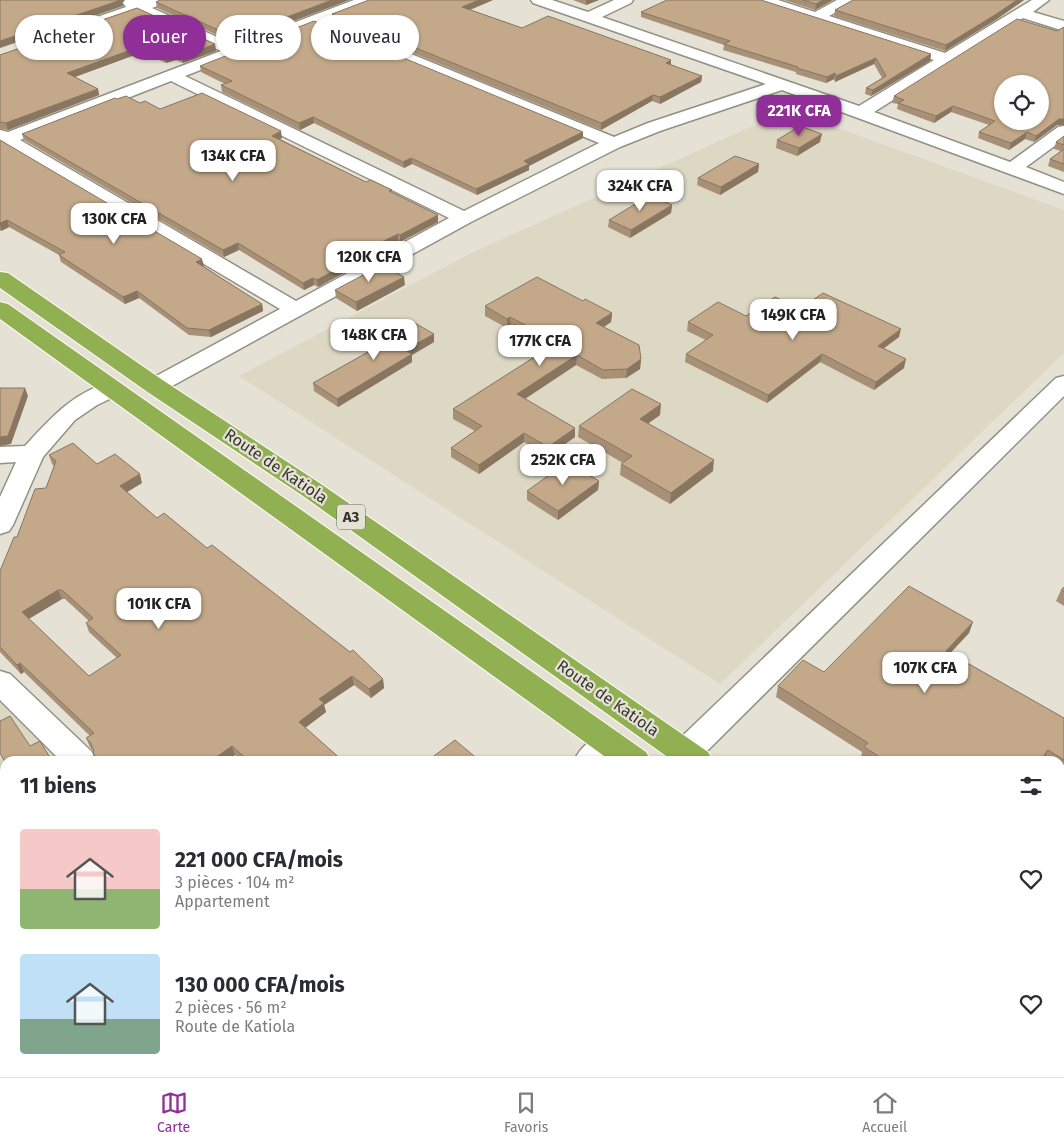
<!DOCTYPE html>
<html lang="fr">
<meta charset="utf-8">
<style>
body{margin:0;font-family:"Fira Sans",sans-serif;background:#f7f7f7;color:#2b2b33;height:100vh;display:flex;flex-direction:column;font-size:19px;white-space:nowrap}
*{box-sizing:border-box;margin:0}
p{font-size:16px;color:#7c7c81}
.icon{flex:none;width:28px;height:28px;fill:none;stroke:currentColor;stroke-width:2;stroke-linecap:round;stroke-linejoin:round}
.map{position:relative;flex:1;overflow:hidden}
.panel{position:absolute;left:0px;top:756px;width:1065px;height:321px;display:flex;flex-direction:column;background:#fff;border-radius:15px 15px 0 0;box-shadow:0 1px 4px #0004}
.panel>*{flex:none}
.hud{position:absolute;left:15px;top:15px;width:500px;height:45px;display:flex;gap:10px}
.buttons{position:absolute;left:994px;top:75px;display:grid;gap:10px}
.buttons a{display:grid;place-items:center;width:55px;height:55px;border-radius:50%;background:#fff;box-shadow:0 1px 4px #0004;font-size:25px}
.price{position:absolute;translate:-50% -42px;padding:0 11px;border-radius:10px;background:#fff;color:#222;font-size:16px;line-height:32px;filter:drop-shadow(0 1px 2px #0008)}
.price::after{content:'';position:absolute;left:50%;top:30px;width:15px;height:11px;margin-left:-8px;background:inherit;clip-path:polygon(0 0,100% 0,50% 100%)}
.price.current{background:#902f97;color:#fff}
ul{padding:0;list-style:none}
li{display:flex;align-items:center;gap:15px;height:125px;padding:0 20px}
li span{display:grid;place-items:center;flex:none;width:140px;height:100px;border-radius:5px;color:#555}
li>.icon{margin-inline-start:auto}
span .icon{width:60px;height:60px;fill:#fffc;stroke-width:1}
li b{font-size:21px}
h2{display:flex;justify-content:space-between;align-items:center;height:60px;padding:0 20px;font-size:21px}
.tag{padding:0 18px;border-radius:22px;background:#fff;box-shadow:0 1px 4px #0004;font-size:18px;line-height:45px}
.tag.current{background:#902f97;color:#fff}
.menu{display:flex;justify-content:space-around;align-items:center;height:70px;border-top:1px solid #e1e1e2;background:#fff;font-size:14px;color:#7c7c81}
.menu a{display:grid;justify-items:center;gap:2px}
.menu .current{color:#902f97}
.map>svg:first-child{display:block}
</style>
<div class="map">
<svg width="1064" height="1077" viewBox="0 0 1064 1077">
<rect width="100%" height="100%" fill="#e5e2d5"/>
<path fill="#dcd8c4" d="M788 110 1064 210V353L720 684 239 376 469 254Z
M0 682 81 761H5V1072L253 1073 248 1077H0Z"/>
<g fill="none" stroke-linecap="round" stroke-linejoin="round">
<g stroke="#939184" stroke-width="3">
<path id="minor" d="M125 0C139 0 152 0 167 0L165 3 152 8 235 45 354 0H374L372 3 328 20 614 137 648 123 766 84 533 3 531 0H552L588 12 614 0H633L631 3 602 17 859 106 934 60 758 3 756 0H778L815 12 837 0H855L853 3 829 16 945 53 1032 0H1049L1033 12 1064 21V31L1023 18 874 112 1010 162 1058 127 1064 126V139L1026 167 1064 182V194L782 90 660 131 620 147 471 222 163 391 155 393 147 391 144 386 147 381 280 309 0 143V130L8 132 221 51 138 12 107 23H97L94 20 97 17 126 7 123 3ZM315 25 599 143 464 211 185 76ZM171 81 449 218 296 301 20 140Z
M1064 376V396L697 761H674L670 753 674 744 1056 378Z
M112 382 120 384 124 389 120 394 97 405 75 420 43 457 13 525 9 531 0 534V497L16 462 0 463V447L25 446C50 419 74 391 112 382Z
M0 671 10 674 92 752 96 761H61L0 700Z
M609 731 620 734 624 743 620 752 610 761H574C580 747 594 736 609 731Z
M231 1072H272L270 1077H229Z
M378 1072H419L421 1077H380Z
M738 1072H778L776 1077H736Z"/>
</g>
<g stroke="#fff" stroke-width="2">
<path id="highway" d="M0 272 8 273 164 381 321 484 708 752 713 761H673L303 496 146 391 0 288Z
M0 302 8 304 646 752 651 761H611L0 319Z
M1060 994 1064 995V1032L1060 1031Z
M1060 1049 1064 1051V1077H1044L1042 1072H1060Z"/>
</g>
<use href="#minor" fill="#fff" fill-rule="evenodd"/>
<use href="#highway" fill="#90b051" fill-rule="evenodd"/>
</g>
<path fill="#a89076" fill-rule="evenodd" d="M160 0H349L235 43 157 8 156 2Z
M493 0 470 10 522 28 671 60V65L702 76 701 82 660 104 652 101 601 130 333 20 332 14Z
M573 0H599L586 5Z
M784 0H833L815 10Z
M853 0H1024L997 19 945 51 834 16 835 10Z
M137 8 215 44 216 51 183 63 176 60 166 63 143 52 75 77 98 89 99 95 8 130 0 129V55Z
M641 12 931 54 930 61 871 96 865 94 866 88 882 78 874 64 835 82 834 79 826 83 796 74V72L723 50 724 45 641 17Z
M1064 27V125H1057L1034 142 1025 139 1009 150 978 138 979 132 989 125 951 112 934 123 897 109 898 104 892 103 894 96 1057 31Z
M200 66 583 132V138L529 166V170L477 195 412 164 404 168 314 123 300 130 222 92 221 85 225 84 201 72Z
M117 99 140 103 160 109 282 138 280 139 366 182 392 190V192L438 215V222L400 242 398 241 363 259V262L318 287 314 285 304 290 239 250 224 257 24 140 22 134Z
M1064 136V172L1048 166 1050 159 1061 151 1054 149 1056 142Z
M0 140 204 266H203L262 304 263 311 211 337 189 335 139 298 125 304 61 262 59 255 9 227 1 231 0 230Z
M777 140 820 142 797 156 776 148Z
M759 164 758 172 720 195 697 185 698 178Z
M672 205 671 213 630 238 608 227 609 220Z
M405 285 357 311 336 298 335 290Z
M583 301 612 313 611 322 604 327 641 359 640 369 626 378 602 379 576 365 525 399 575 437 548 456 524 442 479 474 451 457V448L475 431 453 419V409L550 347 511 326 507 328 485 316V306Z
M800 309 899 337 884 348 904 368 874 390 820 362 767 403 685 362 686 354 706 340 687 331 688 322Z
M434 342 412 355V362L338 407 314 391 313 383 373 349V344Z
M660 415 648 423 713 471 670 504 620 475 621 464 623 463 578 437 579 426Z
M49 455 97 464 142 483 127 492 157 518 207 548 383 679 384 688 371 698 354 685 324 705 326 712 305 728 343 761H241L235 755 226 761H96L93 754 94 752 90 747 86 738 90 736 24 672 21 674 0 652V571L17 537 46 488 54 466 52 464ZM62 599H65L89 621 86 623 89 632 117 658 89 676 29 619Z
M599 481 598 490 558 520 527 500V491Z
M1064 587V606L1056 601 1061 590Z
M969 633 950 653 1064 718V774L1060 771V761H866L861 758 862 752 776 697 778 686 824 672Z
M1064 818V890L1060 888V823Z
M5 918V1035L0 1034V928Z
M437 1072H506L502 1077H442Z
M672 1072H732L728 1077H677Z"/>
<path fill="#887660" d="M120 0H124L122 2 123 6 0 48V41Z
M332 0H349L235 43 234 37Z
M479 0H493L462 13V7Z
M586 0H599L586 5Z
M823 0H833L815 10 816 4Z
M1017 0H1024L997 19 945 51 946 45Z
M215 44 216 51 183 63 182 57Z
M142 46 143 52 69 79 67 73Z
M175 53 176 60 166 63 165 57Z
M931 54 930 61 871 96 873 90Z
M876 58 874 64 835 82 836 76Z
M671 60V67L666 63Z
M835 73 834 79 826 83 827 77Z
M702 76 701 82 660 104V97Z
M98 89 99 95 8 130 6 123Z
M653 95 652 101 601 130V123Z
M953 106 951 112 934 123 936 116Z
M313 117 314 123 300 130 299 123Z
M1059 119H1064V125H1057L1034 142 1036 136Z
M281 131 282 138 273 142 272 136Z
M583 132V138L529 166V170L477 195 476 189 524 161Z
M1027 132 1025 139 1009 150 1011 143Z
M822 134 820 142 797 156 799 148Z
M411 158 412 164 404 168 403 162Z
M759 164 758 172 720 195 721 187Z
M672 205 671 213 630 238 631 230Z
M438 215V222L400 242V235Z
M7 220 9 227 1 231 0 223Z
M398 234V241L363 259V262L318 287 317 280 359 253Z
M238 243 239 250 224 257 223 250Z
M202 259 204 266 197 269 196 262Z
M404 277 405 285 357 311 356 302Z
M313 278 314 285 304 290 303 283Z
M137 291 139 298 125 304 123 297Z
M262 304 263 311 211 337 209 330Z
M612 313 611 322 596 332V323Z
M510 317 511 326 507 328V319Z
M901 329 899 337 876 354 878 346Z
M434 334V342L412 355V362L338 407 337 399 405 350Z
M822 354 820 362 767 403 768 395Z
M577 355 576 365 517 404V394Z
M641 359 640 369 626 378 627 369Z
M906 359 904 368 874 390 876 382Z
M25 388 28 396 11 444 0 446V437Z
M661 404 660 415 639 430 640 419Z
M575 428V437L548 456V447Z
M524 433V442L479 474V465Z
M714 460 713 471 670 504 671 493Z
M140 474 142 483 122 495 120 486Z
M599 481 598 490 558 520V511Z
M58 590 62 599 25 621 22 612Z
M973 622 969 633 942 662 946 651Z
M20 663 24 672 21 674 17 665Z
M352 676 354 685 324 705 326 712 301 731 299 722 319 699Z
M383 679 384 688 371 698 369 689Z
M232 746 235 755 226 761H211Z
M1048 750 1043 761H1040Z
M5 881V891L0 904V893Z
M495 1072H506L502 1077H491Z
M728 1072H732L728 1077H724Z"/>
<path fill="#c3a889" stroke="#887660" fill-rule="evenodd" d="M0 0H121L0 41Z
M160 0H332L234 37 156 2Z
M369 0H479L462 7 522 28 548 16 671 60 666 63 702 76 660 97 653 95 601 123 332 14Z
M667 0H761L931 54 873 90 866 88 886 76 876 58 836 76 835 73 827 77 797 68 798 67 724 44 730 41 641 12Z
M803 0H823L816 4Z
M853 0H1017L998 13 946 45 835 10Z
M137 8 215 44 182 57 175 53 165 57 142 46 67 73 98 89 6 123 0 122V55Z
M1017 19 1057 31 1064 27V119H1059L1036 136 1027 132 1011 143 979 132 995 121 953 106 936 116 898 103 904 100 894 96ZM1002 84H1040V121H1002Z
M314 21 583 132 524 161 529 164 476 189 411 158 403 162 313 117 299 123 221 85 232 81 200 66Z
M202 93 281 131 272 136 366 182 371 180 392 190 389 191 438 215 400 235 398 234 359 253 363 255 317 280 313 278 303 283 238 243 223 250 22 134 115 98 117 99 126 96 140 103 145 101 160 109Z
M800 126 822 134 799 148 777 140Z
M1064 136V145L1056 142Z
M0 140 202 259 196 262 262 304 209 330 187 328 137 291 123 297 59 255 65 252 7 220 0 223Z
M1064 149V164L1050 159Z
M735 156 759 164 721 187 698 178Z
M650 195 672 205 631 230 609 220Z
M382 265 404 277 356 302 335 290Z
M537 277 583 301 585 299 612 313 596 323 639 345 641 359 627 369 603 370 577 355 517 394 575 428 548 447 524 433 479 465 451 448 482 426 453 409 558 342 510 317 507 319 485 306Z
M823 293 901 329 878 346 906 359 876 382 822 354 768 395 686 354 713 335 688 322 718 302 746 316 775 297 800 309Z
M413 322 434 334 405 350 412 354 337 399 313 383 377 347 373 344Z
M0 388H25L8 436 0 437Z
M632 389 661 404 640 419 714 460 671 493 621 464 632 456 579 426Z
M73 443 97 464 115 454 140 474 120 486 157 518 164 513 207 548 212 545 350 652 353 650 383 679 369 689 352 676 319 699 324 703 299 722 343 761H249L232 746 211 761H101L93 754 94 751 90 742 86 738 94 733 20 663 17 665 0 647V571L14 537H17L35 489 46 488 56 461 49 455ZM58 590H62L93 618 86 623 121 655 89 676 22 612Z
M567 462 599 481 558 511 527 491Z
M909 586 973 622 946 651 1064 718V760L1048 750 1040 761H886L864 747 868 743 778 686 803 660 824 672Z
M1064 587V592L1061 590Z
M10 716 30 746 40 741 52 761 5 762 0 753V721Z
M455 740 480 761H433L430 759Z
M61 758 63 761H56Z
M1064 818V876L1060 873V823Z
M0 873 5 874V881L0 893Z
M5 918V1032L0 1031V928Z
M78 1072H104L107 1077H78L76 1074Z
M447 1072H495L491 1077H451Z
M680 1072H728L724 1077H685Z"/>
<g text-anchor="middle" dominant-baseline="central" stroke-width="4.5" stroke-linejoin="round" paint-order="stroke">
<rect fill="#e5e2d5" stroke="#696860" stroke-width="1" x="337" y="504.5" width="28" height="25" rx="4"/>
<g font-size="15" font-weight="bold" fill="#34332e">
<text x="351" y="517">A3</text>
</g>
<g font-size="16" fill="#34332e" stroke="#e5e2d5">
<text transform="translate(276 466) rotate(34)">Route de Katiola</text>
<text transform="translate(608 698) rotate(35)">Route de Katiola</text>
</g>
</g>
</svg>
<div class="buttons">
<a><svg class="icon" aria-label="locate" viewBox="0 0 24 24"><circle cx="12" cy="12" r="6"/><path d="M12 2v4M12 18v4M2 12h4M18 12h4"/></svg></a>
</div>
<b class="price current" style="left:799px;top:137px">221K CFA</b>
<b class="price" style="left:233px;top:182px">134K CFA</b>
<b class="price" style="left:640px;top:212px">324K CFA</b>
<b class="price" style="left:114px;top:245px">130K CFA</b>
<b class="price" style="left:369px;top:283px">120K CFA</b>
<b class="price" style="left:793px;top:341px">149K CFA</b>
<b class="price" style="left:374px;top:361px">148K CFA</b>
<b class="price" style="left:540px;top:367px">177K CFA</b>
<b class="price" style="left:563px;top:486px">252K CFA</b>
<b class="price" style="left:159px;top:630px">101K CFA</b>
<b class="price" style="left:925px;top:694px">107K CFA</b>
<div class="hud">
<a class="tag">Acheter</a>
<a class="tag current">Louer</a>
<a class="tag">Filtres</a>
<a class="tag">Nouveau</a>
</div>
<section class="panel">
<h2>11 biens<svg class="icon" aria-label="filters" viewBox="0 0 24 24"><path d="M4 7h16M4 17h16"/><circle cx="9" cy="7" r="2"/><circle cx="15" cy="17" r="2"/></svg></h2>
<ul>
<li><span style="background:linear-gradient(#f6c9c9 60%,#8fb573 0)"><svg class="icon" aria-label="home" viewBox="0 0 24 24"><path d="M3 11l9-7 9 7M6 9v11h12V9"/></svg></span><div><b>221 000 CFA/mois</b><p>3 pièces · 104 m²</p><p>Appartement</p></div><svg class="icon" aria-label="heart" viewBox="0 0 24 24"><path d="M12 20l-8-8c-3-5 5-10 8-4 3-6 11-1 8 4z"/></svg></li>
<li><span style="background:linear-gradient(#bfe0f5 65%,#7fa58c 0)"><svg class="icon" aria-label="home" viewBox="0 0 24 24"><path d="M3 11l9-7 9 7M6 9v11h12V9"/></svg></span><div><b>130 000 CFA/mois</b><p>2 pièces · 56 m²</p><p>Route de Katiola</p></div><svg class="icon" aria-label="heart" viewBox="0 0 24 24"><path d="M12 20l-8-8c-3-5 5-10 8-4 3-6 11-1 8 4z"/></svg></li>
</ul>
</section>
</div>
<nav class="menu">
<a class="current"><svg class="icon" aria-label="map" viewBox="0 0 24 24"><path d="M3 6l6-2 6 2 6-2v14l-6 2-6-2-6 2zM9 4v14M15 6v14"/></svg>Carte</a>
<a><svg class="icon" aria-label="saved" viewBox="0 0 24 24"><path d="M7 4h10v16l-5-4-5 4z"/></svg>Favoris</a>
<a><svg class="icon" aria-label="home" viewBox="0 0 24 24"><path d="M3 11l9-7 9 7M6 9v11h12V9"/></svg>Accueil</a>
</nav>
